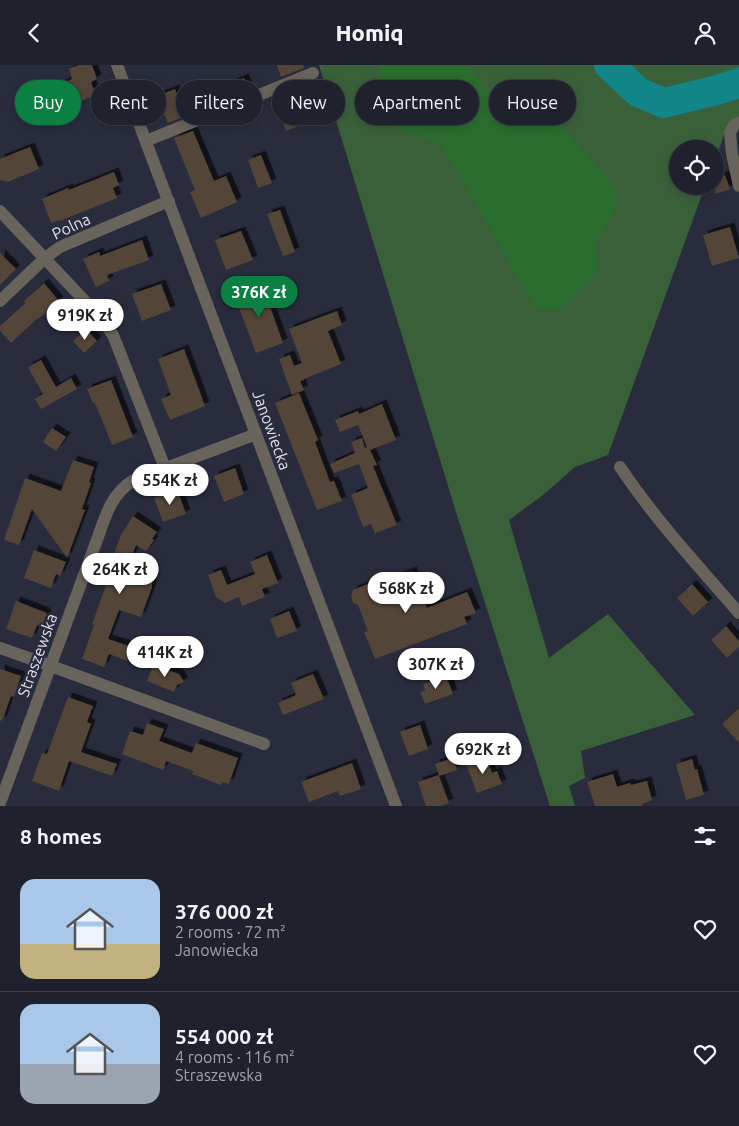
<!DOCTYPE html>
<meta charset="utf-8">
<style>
body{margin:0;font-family:Ubuntu,sans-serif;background:#2c2e39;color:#f1f3f6;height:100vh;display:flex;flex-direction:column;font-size:19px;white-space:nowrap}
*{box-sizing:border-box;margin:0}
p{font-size:16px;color:#a1a3aa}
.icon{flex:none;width:28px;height:28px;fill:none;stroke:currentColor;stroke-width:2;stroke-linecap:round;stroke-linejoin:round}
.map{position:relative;height:741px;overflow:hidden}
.sheet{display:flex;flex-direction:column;background:#1f212d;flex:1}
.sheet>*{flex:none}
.top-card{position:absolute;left:15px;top:15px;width:710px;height:45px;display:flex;gap:10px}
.tools{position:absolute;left:669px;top:75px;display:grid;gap:10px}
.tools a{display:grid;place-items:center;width:55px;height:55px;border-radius:50%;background:#1f212d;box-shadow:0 2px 8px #0003,0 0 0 1px #3c3e49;font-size:25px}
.price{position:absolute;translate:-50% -42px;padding:0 11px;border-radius:18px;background:#fff;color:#222;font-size:16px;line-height:32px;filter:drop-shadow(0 1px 2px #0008)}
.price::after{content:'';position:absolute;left:50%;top:30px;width:15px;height:11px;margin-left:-8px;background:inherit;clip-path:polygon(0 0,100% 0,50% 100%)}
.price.selected{background:#0b8043;color:#fff}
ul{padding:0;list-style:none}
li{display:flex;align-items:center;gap:15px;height:125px;padding:0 20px}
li+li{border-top:1px solid #3c3e49}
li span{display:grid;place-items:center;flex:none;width:140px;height:100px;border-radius:15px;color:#555}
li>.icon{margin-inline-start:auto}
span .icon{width:60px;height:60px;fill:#fffc;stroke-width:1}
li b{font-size:21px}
h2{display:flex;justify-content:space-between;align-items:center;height:60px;padding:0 20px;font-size:21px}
.chip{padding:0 18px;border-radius:22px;background:#1f212d;box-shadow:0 2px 8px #0003,0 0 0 1px #3c3e49;font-size:18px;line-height:45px}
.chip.selected{background:#0b8043;color:#fff}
header{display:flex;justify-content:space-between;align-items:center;height:65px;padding:0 20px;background:#1f212d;font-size:22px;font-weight:800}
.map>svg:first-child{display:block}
</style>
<header><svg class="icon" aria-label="back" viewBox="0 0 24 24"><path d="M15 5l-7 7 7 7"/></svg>Homiq<svg class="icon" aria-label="person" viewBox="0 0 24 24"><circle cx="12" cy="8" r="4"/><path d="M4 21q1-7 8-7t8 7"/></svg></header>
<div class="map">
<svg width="739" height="741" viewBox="0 0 739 741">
<defs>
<filter id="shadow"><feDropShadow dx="4.5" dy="-4.5" stdDeviation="0" flood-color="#0009"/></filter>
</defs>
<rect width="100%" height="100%" fill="#292c3c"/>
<path fill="#3a603a" d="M319 0H739V55L728 59 715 95V84H678V121H705L608 390 575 402 543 430 509 455 549 593 608 549 695 650 581 686 585 713 569 721 575 741H550L456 447Z"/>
<path fill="#2b6d2f" d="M378 0H469L497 41 562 61 617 125 614 149 595 178 598 206 560 245 535 243 474 135 440 79 397 63Z"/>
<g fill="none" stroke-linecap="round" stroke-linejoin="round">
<path stroke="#118588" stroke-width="30" d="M609 0 638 27 664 38 713 26 739 18"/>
</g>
<path fill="#524437" filter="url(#shadow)" d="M79 0H92L97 14 91 17 96 30 66 42 58 21 72 14 69 4Z
M277 0H303L304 3 281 12Z
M244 13 249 25 222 36 217 25Z
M310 18 323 51 286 66 277 42 291 37 287 27Z
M175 24 186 51 168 58 157 31Z
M193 66 214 116 226 111 237 137 201 153 190 127 195 125 174 73Z
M30 82 39 104 8 117 0 115V94Z
M261 90 272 118 258 123 248 95Z
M114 107 119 120 113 123 117 133 60 156 59 155 51 158 42 134 68 123 69 125Z
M725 110 730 124 715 129V113Z
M280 145 295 187 283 191 267 149Z
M730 162 739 193 712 201 703 170Z
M241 166 253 195 226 205 215 175Z
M142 175 149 195 107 210 109 216 96 222 83 194 99 187 100 191Z
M0 188 16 204 0 220Z
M44 218 59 236 38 254V253L11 278 0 266V261L25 238 24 236Z
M161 219 171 245 142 256 132 229Z
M262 219 283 278 256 288 234 229Z
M337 246 342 260 328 266 341 299 304 314V315L300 316 304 325 292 330 279 294 290 290 294 301 302 298 289 264Z
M86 264 97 276 84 288 73 276Z
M184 284 205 341 170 355 161 334 171 330 158 294Z
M41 295 56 322 71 313 77 324 41 344 35 334 43 329 28 302Z
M111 315 133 372 112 380 95 338H93L87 324Z
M299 328 318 375 315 377 330 417 334 416 342 436 317 445 275 338Z
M382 339 396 375 370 385 377 400 373 401 397 460 375 468 371 459 363 462 351 430 368 423 359 399 334 408 330 399 355 388 351 377 362 373 365 383 367 382 358 360 340 367 335 355 358 346 359 349Z
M52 363 66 372 56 386 43 377Z
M73 395 94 402 89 417 91 418 82 444 85 445 67 493 32 444 19 480 4 475 25 413 61 426Z
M235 403 244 429 224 437 214 411Z
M177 424 186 449 163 457 154 433Z
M133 451 157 467 152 474 154 475 146 486 136 480 126 507 152 516V522L141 552 119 545 108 574 132 582 127 596 109 589 104 602 82 594 94 560 92 559 106 521 101 519 109 496 111 497 121 470Z
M34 485 66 497 60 511 56 509 51 523 24 513Z
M267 490 278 518 262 524 265 532 242 541 239 532 225 538 216 532 208 510 221 505 227 520 255 509 250 497Z
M412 506 427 543 467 527 476 548 464 552 467 559 375 594 364 567 368 566 358 540 353 538 351 531 353 525 368 519 370 523Z
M692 519 708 537 693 551 677 533Z
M16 536 47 548 42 561 37 560 32 573 6 564Z
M289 546 297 566 277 573 270 554Z
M726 561 739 576V582L727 593 711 575Z
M153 600 179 609 184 617 177 620 174 627 147 616Z
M0 604 21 611 14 632 11 631 2 656 0 655Z
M313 609 324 634 283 650 278 638 296 630 291 618Z
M446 611 453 629 425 639 420 627 425 626 423 619Z
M68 632 93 641 87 657 91 659 81 687 117 699 112 711 69 696 59 726 32 716 42 688 47 689Z
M739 643V678L722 659Z
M147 658 164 664 159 676 192 688 196 678 238 693 229 719 222 717 221 720 192 709 193 706 166 696 163 705 122 689 130 666 143 670Z
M420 660 428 684 409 691 400 667Z
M486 692 492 708 497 706 502 719 477 728 466 699Z
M453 693 457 705 439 711 449 738 441 741H426L418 717 439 710 435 699Z
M692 694 695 705 697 704 704 730 686 735 676 699Z
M352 698 361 724 340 731 338 726 309 737 301 717Z
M613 709 617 722 630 718 631 720 647 716 652 735 642 739V741H595L587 717Z"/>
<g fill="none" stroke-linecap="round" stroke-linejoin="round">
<path stroke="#68645c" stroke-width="12" d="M117 0 396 741
M739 58 734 60 730 68 732 89 739 121
M146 76 313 8
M0 146 100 252 113 270 165 403
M0 236 45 193 60 182 169 136
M620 402C655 454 698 501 739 548
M0 583 51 601 264 679
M0 738 98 472C106 449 112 428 134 415L256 369"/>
</g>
<g text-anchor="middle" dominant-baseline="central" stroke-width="4.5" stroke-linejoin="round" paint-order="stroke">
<g font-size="16" fill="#dee0eb" stroke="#292c3c">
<text transform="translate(71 161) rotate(-25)">Polna</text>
<text transform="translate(272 365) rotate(70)">Janowiecka</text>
<text transform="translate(37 590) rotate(-70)">Straszewska</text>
</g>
</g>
</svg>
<div class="tools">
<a><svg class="icon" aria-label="locate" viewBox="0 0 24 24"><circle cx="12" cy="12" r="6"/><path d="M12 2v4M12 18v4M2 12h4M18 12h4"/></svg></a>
</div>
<b class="price selected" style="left:259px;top:253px">376K zł</b>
<b class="price" style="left:85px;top:276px">919K zł</b>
<b class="price" style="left:170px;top:441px">554K zł</b>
<b class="price" style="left:120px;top:530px">264K zł</b>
<b class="price" style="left:406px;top:549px">568K zł</b>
<b class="price" style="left:165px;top:613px">414K zł</b>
<b class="price" style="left:436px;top:625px">307K zł</b>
<b class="price" style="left:483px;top:710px">692K zł</b>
<div class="top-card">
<a class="chip selected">Buy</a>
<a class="chip">Rent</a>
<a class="chip">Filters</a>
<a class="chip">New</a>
<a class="chip">Apartment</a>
<a class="chip">House</a>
</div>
</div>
<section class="sheet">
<h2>8 homes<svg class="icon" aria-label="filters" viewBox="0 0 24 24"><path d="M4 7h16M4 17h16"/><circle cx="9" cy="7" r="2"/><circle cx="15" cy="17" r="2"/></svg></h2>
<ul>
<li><span style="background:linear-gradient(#a9c7e8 65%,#c2b280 0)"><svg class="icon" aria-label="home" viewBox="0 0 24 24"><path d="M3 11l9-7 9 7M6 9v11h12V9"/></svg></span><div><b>376 000 zł</b><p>2 rooms · 72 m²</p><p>Janowiecka</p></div><svg class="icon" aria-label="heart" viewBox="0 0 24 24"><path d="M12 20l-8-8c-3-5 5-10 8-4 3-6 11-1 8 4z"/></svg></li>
<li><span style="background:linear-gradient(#a9c7e8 60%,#9aa5b1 0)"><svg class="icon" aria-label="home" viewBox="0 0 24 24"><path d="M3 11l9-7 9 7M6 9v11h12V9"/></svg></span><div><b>554 000 zł</b><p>4 rooms · 116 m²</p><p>Straszewska</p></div><svg class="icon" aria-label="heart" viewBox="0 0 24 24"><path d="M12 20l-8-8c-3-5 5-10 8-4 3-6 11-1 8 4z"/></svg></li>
</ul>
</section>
